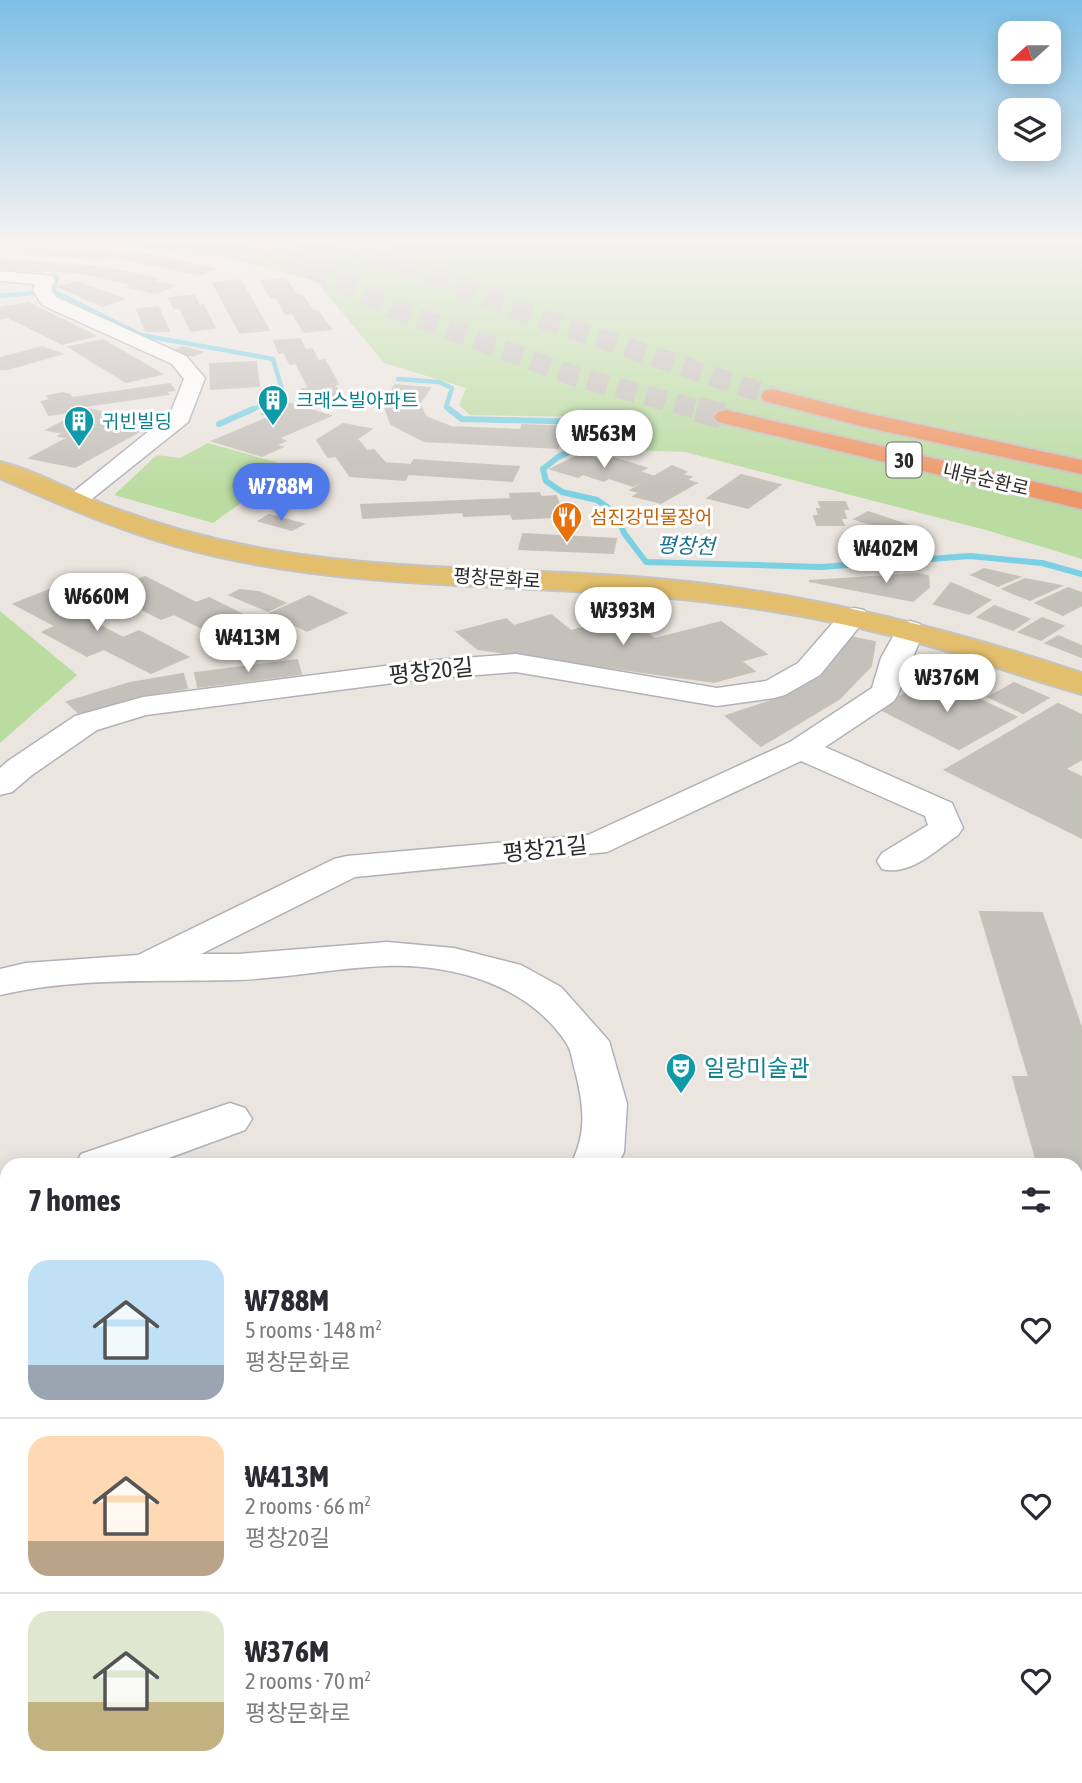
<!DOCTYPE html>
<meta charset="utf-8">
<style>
body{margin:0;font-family:"Asap Condensed","Noto Sans KR",sans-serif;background:#f2f2f3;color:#2b2b33;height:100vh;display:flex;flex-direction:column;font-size:26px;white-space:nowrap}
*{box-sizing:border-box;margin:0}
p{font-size:23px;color:#7c7c81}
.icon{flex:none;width:38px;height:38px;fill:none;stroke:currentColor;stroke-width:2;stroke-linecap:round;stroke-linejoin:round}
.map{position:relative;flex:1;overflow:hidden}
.sheet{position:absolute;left:0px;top:1158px;width:1083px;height:625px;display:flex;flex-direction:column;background:#fff;border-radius:21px 21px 0 0;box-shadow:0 4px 18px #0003}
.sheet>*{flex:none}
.needle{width:46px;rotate:249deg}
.tools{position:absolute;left:998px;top:21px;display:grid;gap:14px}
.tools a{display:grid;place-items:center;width:63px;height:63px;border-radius:14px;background:#fff;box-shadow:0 4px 18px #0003;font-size:35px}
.price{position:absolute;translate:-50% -60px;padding:0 16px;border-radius:24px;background:#fff;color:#222;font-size:23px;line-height:46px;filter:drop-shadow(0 2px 4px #0008)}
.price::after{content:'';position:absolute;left:50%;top:42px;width:21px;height:16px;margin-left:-10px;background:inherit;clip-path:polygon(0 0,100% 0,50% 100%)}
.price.current{background:#4f78e8;color:#fff}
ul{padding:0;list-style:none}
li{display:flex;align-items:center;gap:21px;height:175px;padding:0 28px}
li+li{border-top:2px solid #e1e1e2}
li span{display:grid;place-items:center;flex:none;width:196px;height:140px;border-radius:21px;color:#555}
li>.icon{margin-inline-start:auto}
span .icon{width:84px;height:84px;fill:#fffc;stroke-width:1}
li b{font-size:30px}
h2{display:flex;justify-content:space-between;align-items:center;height:84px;padding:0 28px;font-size:30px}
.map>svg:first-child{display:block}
</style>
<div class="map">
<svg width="1082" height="1783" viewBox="0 0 1082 1783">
<rect width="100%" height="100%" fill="#ebe5df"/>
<path fill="#badca1" d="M92 242H1082V559L986 530 685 452 602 449 599 421 589 417 470 415 459 405 466 388 384 363 316 281 230 259Z
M208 443 282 464 259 490 213 523 114 495 157 455 180 458Z
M0 611 77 675 0 743Z"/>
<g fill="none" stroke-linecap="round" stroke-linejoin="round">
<path stroke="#7cd0e3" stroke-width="4.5" d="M44 276 57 278 53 291
M0 296 53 291 141 335 273 359 284 396 249 411
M398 379 439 382 452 388 446 407 451 411"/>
<path stroke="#7cd0e3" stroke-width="6" d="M449 409 462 419 588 422 590 442 558 457 543 469 546 481 562 492 597 500 617 514 624 533 646 562 821 567 970 556 1042 563 1082 574
M219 424 253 409"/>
</g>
<path fill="#c4c0ba" stroke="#c7c1b8" stroke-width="2" d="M0 242 35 247 118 252 104 259 24 253 0 251 4 249H0Z
M131 252 171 259 215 269 199 275 115 257Z
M0 259 54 264 97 267 84 273 47 270 42 272 0 268Z
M106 268 157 279 151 281 175 286 155 293 129 287 135 285 87 274Z
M286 279 297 295H302L313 311H318L331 329 304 332 292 313 286 314 276 297 271 298 261 281Z
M240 280 269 330 240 333 213 283Z
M77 282 123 299 103 306 59 287Z
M194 295 199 306 203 305 215 328 191 331 180 308H174L169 298Z
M28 303 95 336 62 344 8 317 0 319V308Z
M158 307 169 331H146L137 309Z
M300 339 305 350 312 349 318 361 325 360 338 384 308 387 296 363 290 364 284 352 279 353 274 341Z
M103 340 162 374 126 382 69 347Z
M42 347 61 354 8 369H0V358Z
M182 347 202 352 193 356 173 351Z
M256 362 259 386 211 389 210 364Z
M170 384 174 390 166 391 168 394 79 407 80 409 72 412 49 415 42 402 50 400 48 396 63 393 70 395 72 398Z
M395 385 430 388 419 404 426 417 451 427 521 430 522 425 571 427 567 444H559L558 448 424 441 391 424 384 404Z
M335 386 341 396 308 400 302 389Z
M288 403 330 416 278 438 285 441 275 445 282 447 262 456 213 441 270 417 262 414Z
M87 409 156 422 75 467 30 458 68 438 59 436 64 433 47 430Z
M343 424 371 429 357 439 367 451 374 450 385 463 411 465 414 460 519 467 512 481 408 474 405 480 350 476 336 456 328 457 317 440Z
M581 454 607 462 614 458 646 468 639 472 652 476 633 486 609 478 604 481 583 474 578 477 551 469Z
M672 466 686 472 682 475 691 477 686 480 696 483 661 503 634 496 640 492 631 490Z
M741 475 780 485 748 508 708 498Z
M539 493 541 497 556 496 559 504H567L572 516 513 519 511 514 464 516 463 512 363 518 361 505 511 499 510 494Z
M819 502H845L848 509H843L846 518H840L844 525H817L814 516H819L817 509H822Z
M868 512 925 531 913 538 855 519Z
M269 515 303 524 292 530 259 521Z
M523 534 616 539 613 553 519 549Z
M984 569 1019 577 998 586 972 575Z
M919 574 928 576 929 587 913 601 809 581Z
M145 577 196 603 209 598 296 641 260 657 174 614 161 619 108 592Z
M1025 579 1061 586 1030 600 1003 589Z
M951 583 990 600 969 614 934 604Z
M1068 588 1082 593V605L1063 615 1036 603Z
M52 589 95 611 82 616 123 638 139 631 188 657 151 673 104 649 87 656 43 632 56 626 14 604Z
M240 590 259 592 285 603 268 611 230 595Z
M309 596 346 613 307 631 271 613Z
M994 606 1029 619 1013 630 978 617Z
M551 615 571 631 625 617 655 639 721 622 766 654 741 661 754 671 714 682 478 649 457 632 506 619 514 626Z
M1042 618 1063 626 1041 640 1019 632Z
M1058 636 1082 646V657L1046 643Z
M850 637 875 642 871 666 839 699 761 746 726 716 774 700 814 678Z
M297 660 301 674 198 687 195 673Z
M183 674 187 688 135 697 81 715 67 702 130 683Z
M1014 683 1048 698 1023 713 989 697Z
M920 686 955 688 1016 717 959 749 878 708Z
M1058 704 1082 715V759L1065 769 1082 777V838L945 770Z
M980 912 1042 913 1082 1030V1221L1076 1202V1166H1038L1013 1077H1029Z"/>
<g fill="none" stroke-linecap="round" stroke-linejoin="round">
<path stroke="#c5c0bb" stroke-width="20" stroke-dasharray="20 10" stroke-linecap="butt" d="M256 242 396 310 574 376 704 411
M345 242 545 320 772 396"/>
<path stroke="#c5c0bb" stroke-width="26" stroke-dasharray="26 13" stroke-linecap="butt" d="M697 409 726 417"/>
<g stroke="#afb2ba" stroke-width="3">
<path id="minor" d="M0 271 52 276 55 280 51 290 56 297 186 356 205 378 188 422 83 506 74 508 65 506 62 501 170 414 184 379 172 364 42 305 33 290 35 284 0 281Z
M854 608 864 610 868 616 820 675 785 695 774 698 717 706 516 672 424 679 146 715 97 730 32 775 12 792 0 795V768L8 761 75 716 143 697 424 661 516 654 717 688 766 681 798 663 844 610Z
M910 621 920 624 924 630 898 694 894 701 825 747 952 803 963 828 958 835C936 850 911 876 882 869L877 861 882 853 928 825 925 816 801 761 607 852 355 877 201 954H239L387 942 454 948 521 965 561 987 609 1041 627 1104 624 1152 617 1166H570C587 1134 584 1108 576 1074 573 1065 572 1052 567 1044 528 984 453 964 385 966 336 968 287 978 237 980 159 982 77 977 0 995V969L26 963 138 955 334 859 347 856 588 835 790 742 872 688 881 658 900 624Z
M230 1103 245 1108 252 1119 245 1130 147 1166H75L81 1154Z
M7 1180V1214L0 1216V1182Z
M177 1776H244L247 1783H180Z"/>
</g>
<g stroke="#c4c4c4" stroke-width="4">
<path id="major" d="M0 462C35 470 69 490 103 504 159 526 215 541 275 551 402 572 531 568 658 579 804 592 944 627 1082 673V694C1032 681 983 661 933 647 860 626 784 611 709 602 546 582 381 593 220 557 143 541 72 510 0 478Z"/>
</g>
<g stroke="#c4c4c4" stroke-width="4">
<path id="highway" d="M772 389 866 413 1082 460V474L865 427 764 401 761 396 764 391Z
M726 410 1082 493V509L718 422 714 417 718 412Z"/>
</g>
<use href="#minor" fill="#fff" fill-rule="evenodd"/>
<use href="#major" fill="#e3be6c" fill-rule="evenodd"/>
<use href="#highway" fill="#ee9767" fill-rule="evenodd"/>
</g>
<linearGradient id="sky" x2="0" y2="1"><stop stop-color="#7dbfe6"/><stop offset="0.49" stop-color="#f6f3f1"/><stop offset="1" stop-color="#f6f3f1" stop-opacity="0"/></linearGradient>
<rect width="1082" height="492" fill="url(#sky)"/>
<defs>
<g id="building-pin" transform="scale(1.575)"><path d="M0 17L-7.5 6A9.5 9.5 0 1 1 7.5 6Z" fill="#0f9aa8" stroke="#fff"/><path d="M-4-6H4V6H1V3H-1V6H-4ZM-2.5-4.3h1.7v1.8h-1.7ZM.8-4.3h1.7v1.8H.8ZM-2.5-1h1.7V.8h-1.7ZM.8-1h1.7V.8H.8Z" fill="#fff"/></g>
<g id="restaurant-pin" transform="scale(1.575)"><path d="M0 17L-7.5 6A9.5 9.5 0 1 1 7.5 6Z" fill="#e8710a" stroke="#fff"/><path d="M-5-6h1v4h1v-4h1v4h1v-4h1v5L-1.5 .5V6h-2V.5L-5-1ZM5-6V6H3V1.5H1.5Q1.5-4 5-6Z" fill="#fff"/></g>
<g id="theatre-pin" transform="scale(1.575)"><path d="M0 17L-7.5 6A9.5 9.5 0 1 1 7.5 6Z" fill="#0f9aa8" stroke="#fff"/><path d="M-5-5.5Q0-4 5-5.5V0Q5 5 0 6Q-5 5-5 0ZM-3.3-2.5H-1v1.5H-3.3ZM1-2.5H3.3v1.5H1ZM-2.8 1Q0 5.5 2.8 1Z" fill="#fff"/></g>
</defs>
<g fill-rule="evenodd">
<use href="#building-pin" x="273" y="400"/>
<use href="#building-pin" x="79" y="421"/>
<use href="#restaurant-pin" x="567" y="517"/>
<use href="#theatre-pin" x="681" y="1068"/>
</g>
<g text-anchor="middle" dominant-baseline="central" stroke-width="6" stroke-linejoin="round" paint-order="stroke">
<g font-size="19" fill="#0d838f" stroke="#fff" text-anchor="start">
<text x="296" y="400">크래스빌아파트</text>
<text x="102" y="421">귀빈빌딩</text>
</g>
<g font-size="19" fill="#2b2b2b" stroke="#fff">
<text transform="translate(986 479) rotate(13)">내부순환로</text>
<text transform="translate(497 578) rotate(4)">평창문화로</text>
</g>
<g font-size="19" fill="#c56008" stroke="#fff" text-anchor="start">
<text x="590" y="517">섬진강민물장어</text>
</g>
<rect fill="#fff" stroke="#6b6b6b" stroke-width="2" x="886.5" y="442.5" width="35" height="35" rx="5"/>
<g font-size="21" font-weight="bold" fill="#2b2b2b">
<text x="904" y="460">30</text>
</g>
<g font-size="21" font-style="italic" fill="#1b708f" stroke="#fff">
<text transform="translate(686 545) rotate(2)">평창천</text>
</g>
<g font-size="23" fill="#2b2b2b" stroke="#fff">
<text transform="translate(431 671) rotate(-6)">평창20길</text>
<text transform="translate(545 849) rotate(-6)">평창21길</text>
</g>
<g font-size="23" fill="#0d838f" stroke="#fff" text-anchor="start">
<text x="704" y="1068">일랑미술관</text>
</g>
</g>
</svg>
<div class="tools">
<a><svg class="needle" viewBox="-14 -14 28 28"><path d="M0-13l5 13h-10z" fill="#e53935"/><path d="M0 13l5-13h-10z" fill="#7c7c81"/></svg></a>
<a><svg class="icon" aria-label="layers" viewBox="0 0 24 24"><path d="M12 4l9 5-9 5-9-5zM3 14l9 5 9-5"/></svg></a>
</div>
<b class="price" style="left:604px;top:470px">₩563M</b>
<b class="price current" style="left:281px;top:523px">₩788M</b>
<b class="price" style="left:886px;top:585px">₩402M</b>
<b class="price" style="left:97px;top:633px">₩660M</b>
<b class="price" style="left:623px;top:647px">₩393M</b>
<b class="price" style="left:248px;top:674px">₩413M</b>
<b class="price" style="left:947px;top:714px">₩376M</b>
<section class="sheet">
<h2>7 homes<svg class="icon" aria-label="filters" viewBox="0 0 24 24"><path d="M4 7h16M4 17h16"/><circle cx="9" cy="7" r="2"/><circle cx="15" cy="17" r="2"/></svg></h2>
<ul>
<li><span style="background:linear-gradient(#bfe0f5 75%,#9aa5b1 0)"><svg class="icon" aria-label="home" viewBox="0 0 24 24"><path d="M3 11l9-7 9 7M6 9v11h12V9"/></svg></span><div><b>₩788M</b><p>5 rooms · 148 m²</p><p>평창문화로</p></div><svg class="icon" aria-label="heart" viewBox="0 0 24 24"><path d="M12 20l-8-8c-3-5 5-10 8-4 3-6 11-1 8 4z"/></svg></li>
<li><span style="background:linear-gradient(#ffd9b3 75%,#b9a48a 0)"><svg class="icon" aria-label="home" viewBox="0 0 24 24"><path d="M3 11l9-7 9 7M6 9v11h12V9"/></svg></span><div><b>₩413M</b><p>2 rooms · 66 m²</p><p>평창20길</p></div><svg class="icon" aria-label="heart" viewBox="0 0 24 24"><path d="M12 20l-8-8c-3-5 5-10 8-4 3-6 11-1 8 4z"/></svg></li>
<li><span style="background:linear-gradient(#dfe7d0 65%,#c2b280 0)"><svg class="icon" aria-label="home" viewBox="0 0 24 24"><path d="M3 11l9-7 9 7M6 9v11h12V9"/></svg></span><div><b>₩376M</b><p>2 rooms · 70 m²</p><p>평창문화로</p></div><svg class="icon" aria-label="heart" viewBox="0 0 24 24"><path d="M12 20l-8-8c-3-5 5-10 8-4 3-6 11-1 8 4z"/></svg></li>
</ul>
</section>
</div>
